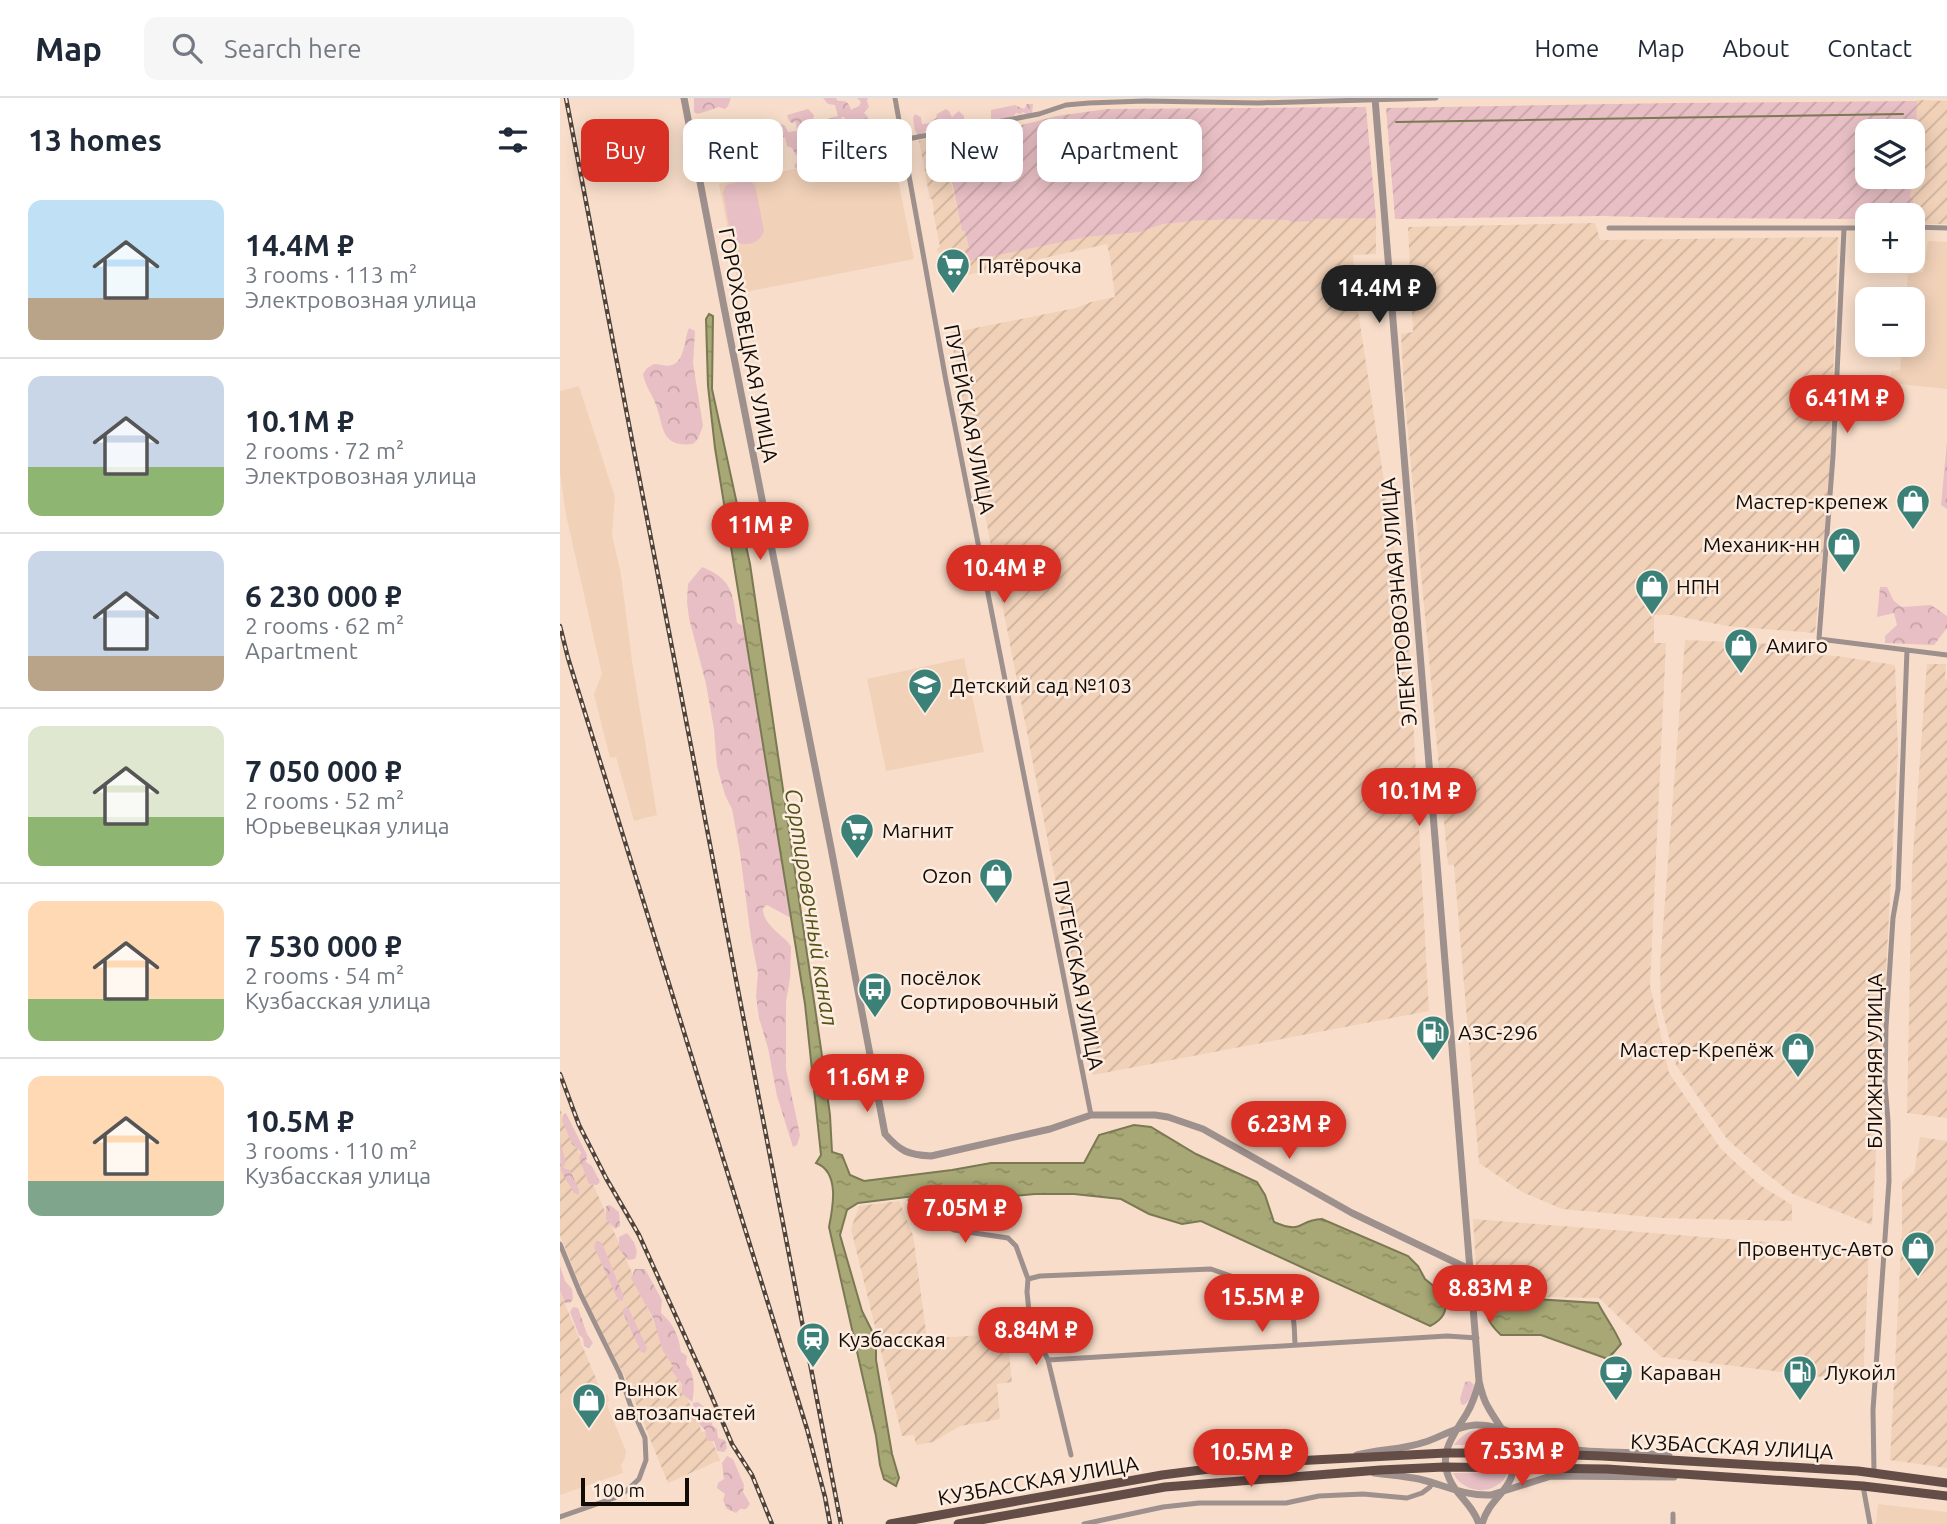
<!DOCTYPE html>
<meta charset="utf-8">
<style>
body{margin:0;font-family:Ubuntu,sans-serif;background:#f6f6f7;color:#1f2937;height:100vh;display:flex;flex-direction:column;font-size:26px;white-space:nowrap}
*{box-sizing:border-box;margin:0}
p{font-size:23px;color:#747a83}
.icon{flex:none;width:38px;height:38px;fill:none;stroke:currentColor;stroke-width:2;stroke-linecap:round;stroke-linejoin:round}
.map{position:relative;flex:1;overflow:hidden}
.sheet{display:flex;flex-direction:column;background:#fff;width:560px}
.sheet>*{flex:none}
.banner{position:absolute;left:21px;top:21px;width:665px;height:63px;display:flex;gap:14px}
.buttons{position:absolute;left:1295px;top:21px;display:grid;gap:14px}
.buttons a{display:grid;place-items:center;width:70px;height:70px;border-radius:14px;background:#fff;box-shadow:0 4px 18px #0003;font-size:35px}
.scale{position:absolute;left:21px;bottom:18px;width:108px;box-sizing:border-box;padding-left:7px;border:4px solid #130b05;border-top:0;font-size:19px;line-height:24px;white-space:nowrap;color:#130b05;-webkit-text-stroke:5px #fdede1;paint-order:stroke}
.price{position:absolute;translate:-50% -60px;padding:0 16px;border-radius:24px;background:#d93025;color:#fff;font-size:23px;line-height:46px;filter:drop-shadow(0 2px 4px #0008)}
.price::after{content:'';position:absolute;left:50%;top:42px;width:21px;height:16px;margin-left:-10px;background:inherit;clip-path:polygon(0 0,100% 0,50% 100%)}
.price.selected{background:#222;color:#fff}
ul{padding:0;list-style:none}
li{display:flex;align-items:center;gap:21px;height:175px;padding:0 28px}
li+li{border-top:2px solid #e0e1e3}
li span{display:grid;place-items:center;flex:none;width:196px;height:140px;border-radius:14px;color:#555}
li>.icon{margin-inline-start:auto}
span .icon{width:84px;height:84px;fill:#fffc;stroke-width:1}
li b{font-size:30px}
h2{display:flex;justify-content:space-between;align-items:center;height:84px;padding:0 28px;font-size:30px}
.pill{padding:0 24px;border-radius:14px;background:#fff;box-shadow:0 4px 18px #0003;font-size:24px;line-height:63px}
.pill.selected{background:#d93025;color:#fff}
header{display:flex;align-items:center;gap:42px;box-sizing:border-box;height:98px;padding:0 35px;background:#fff;border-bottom:2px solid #e0e1e3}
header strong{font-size:33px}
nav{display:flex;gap:38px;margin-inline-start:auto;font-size:24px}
.search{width:490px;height:63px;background:#f6f6f7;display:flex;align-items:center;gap:18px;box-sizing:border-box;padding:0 24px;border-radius:14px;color:#747a83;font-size:26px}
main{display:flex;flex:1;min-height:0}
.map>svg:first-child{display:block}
</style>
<header>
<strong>Map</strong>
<div class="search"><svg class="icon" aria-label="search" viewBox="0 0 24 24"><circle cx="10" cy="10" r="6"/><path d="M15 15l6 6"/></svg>Search here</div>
<nav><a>Home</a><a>Map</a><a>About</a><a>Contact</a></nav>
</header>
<main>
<section class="sheet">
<h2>13 homes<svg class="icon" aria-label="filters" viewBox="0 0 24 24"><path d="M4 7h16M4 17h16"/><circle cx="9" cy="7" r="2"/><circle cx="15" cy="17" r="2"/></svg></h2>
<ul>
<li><span style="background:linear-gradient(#bfe0f5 70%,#b9a48a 0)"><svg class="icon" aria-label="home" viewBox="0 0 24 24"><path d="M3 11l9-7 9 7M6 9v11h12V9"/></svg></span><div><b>14.4M ₽</b><p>3 rooms · 113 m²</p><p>Электровозная улица</p></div></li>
<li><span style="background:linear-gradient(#c9d6e8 65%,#8fb573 0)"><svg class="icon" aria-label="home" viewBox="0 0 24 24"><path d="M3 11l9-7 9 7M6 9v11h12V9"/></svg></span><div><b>10.1M ₽</b><p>2 rooms · 72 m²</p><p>Электровозная улица</p></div></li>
<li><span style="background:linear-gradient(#c9d6e8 75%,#b9a48a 0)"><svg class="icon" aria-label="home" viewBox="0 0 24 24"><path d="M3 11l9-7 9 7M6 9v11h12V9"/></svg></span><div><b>6 230 000 ₽</b><p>2 rooms · 62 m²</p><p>Apartment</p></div></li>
<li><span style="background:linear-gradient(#dfe7d0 65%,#8fb573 0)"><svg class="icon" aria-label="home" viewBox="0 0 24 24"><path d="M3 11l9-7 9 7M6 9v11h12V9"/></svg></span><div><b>7 050 000 ₽</b><p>2 rooms · 52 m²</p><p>Юрьевецкая улица</p></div></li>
<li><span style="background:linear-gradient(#ffd9b3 70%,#8fb573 0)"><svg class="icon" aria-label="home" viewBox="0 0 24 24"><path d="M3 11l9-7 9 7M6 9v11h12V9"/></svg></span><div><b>7 530 000 ₽</b><p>2 rooms · 54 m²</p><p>Кузбасская улица</p></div></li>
<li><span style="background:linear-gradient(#ffd9b3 75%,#7fa58c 0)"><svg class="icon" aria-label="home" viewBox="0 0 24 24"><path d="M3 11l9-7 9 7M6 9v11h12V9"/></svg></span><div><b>10.5M ₽</b><p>3 rooms · 110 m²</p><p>Кузбасская улица</p></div></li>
</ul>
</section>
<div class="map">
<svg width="1387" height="1426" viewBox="0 0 1387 1426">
<defs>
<pattern id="industrial-furrows" width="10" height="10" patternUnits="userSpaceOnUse" patternTransform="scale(1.75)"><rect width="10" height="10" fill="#f1d1b8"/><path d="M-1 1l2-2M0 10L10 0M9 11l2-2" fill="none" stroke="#ceb29d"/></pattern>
<pattern id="forest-crowns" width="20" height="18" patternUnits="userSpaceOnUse" patternTransform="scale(1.75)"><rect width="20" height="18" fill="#e8bfc4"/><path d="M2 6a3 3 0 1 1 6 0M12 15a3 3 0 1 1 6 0" fill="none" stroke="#c6a3a7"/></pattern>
<pattern id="garden-furrows" width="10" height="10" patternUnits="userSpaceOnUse" patternTransform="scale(1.75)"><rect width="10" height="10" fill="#e8bfc4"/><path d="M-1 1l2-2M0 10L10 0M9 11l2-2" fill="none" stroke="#c6a3a7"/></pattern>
<pattern id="water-ripples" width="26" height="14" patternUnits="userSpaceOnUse" patternTransform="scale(1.75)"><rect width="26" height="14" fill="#a7a875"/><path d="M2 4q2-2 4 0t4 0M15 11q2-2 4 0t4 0" fill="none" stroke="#8f8f64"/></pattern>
</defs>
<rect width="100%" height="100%" fill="#f8deca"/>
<path fill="#f1d1b8" d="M332 52 354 161 180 195 159 86Z
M1368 143 1387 144V291L1330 285 1331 273 1340 272 1342 247H1353V201H1346L1348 176 1363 174Z
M19 288 55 399 52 437 61 476 72 563 97 717 74 723 56 659 50 660 34 596 42 576 6 417 0 375V293Z
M404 560 424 654 326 673 307 581Z
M39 1288 43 1297 47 1296 49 1302 47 1306 49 1312 66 1353 65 1360 61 1368 63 1375 0 1397V1304Z
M1318 1406 1387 1414V1426H1316Z"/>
<path fill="url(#industrial-furrows)" d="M1357 2 1387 3V126H1358V106H1353L1350 100 1354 76H1363L1356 62Z
M367 41 374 49 381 48 391 84 402 132H405L409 150 406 151 424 159 527 139 581 134 603 126 626 124V123L679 121 730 122V124L763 120H816V156L793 157 798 213 849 547 869 913 533 977 390 235 516 210 531 204 555 199 550 160 547 146 403 178 386 174 381 154 378 155 377 150 380 149 373 113 374 112 372 101H370L359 43Z
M1035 125 1040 142 1278 139 1269 393 1255 535 1167 528 1111 517H1094V545H1106L1090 887 1109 975 1161 1051 1200 1087 1232 1107V1123L1101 1120 1002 1111 962 1094 919 1065 894 767H888L844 291 841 236 853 234 848 129Z
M1125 542 1213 546 1216 553 1277 558 1335 567 1338 653 1312 1127 1233 1096 1203 1073 1167 1041 1116 967 1101 908 1100 868Z
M1367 566H1386L1385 581 1387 582V1020L1347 1015 1352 770Z
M0 1011 142 1334 148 1333 160 1362 108 1385 64 1277 28 1207 0 1137Z
M1360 1039 1387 1043V1370L1330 1362 1342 1131V1084L1354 1075Z
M339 1103 353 1137 367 1241 447 1235 452 1284 437 1286 440 1321 400 1328 373 1344 356 1347 354 1337 342 1338 291 1131 299 1108Z
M913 1121 1309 1152 1303 1284 1101 1259 1039 1200 918 1198Z
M0 1194 39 1288 0 1304Z"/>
<path fill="#e8bfc4" d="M188 82 195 87 204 133C200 147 180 151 171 139L163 94 166 87Z
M920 1331C932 1333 940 1337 946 1347H894C901 1338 908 1333 920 1331Z
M948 1374C938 1398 905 1398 893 1375Z"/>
<path fill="url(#forest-crowns)" d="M134 0H171L168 8 165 11 159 9 138 16 134 14Z
M263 0H276L278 3C286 2 289 5 291 12L299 8 301 4 297 0H308L307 3 309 9 304 15 308 19 305 29H297L294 25H287L284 19H282L279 26 264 30V35L254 46 266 41 272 47 267 55 258 54 252 59 255 62 268 60 273 56 280 60 274 68C260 67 247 77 234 69L236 65 244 61 236 57 232 50 227 48 225 39 208 42 206 37 208 31 222 26 225 28 228 34 237 33 236 24 232 25 229 23 227 17 248 11 254 17 253 21 256 24 278 18 275 7 268 6Z
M467 6H473L472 16 468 17 463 14 461 16 456 15 454 18 435 23 431 21V12L455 7 464 11Z
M386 11 389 13 392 19 399 13 404 18V22L394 28 389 22C384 30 375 36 366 33L362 36 358 37 355 33 353 20 355 16 361 19 362 26 370 25 376 20 377 16Z
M172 62 180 65 179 73 168 74 163 72V75L160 77 152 68 163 67Z
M129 230 135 233 133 265 143 328 138 341 133 346C100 350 104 328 96 307 92 296 85 288 83 276L87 270 94 266C100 266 107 269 112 267 125 263 124 241 129 230Z
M1387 343V411L1381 407Z
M142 469C172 481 173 495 177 525L184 528 231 820 207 807 203 810C202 824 219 835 228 844L231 849 230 880 226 904V971L240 1037 237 1047 233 1049 217 998 208 950 199 920 196 898 198 875 191 840 180 755 172 711 165 697 157 668 154 631 146 586 129 520 127 504 128 486Z
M1320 489H1327L1334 503 1342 509 1371 507 1387 518V530L1374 547 1325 545V538L1337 527 1334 515 1317 519Z
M5 1015 7 1017 27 1057 26 1064 32 1068 40 1084 37 1087 29 1086 19 1060 21 1054 12 1046 2 1022Z
M0 1043 6 1064 3 1070 10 1072 19 1092V1097L14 1095 1 1073Z
M50 1107 59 1114 60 1128 55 1131 46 1121V1108Z
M67 1135C73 1143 80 1151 75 1161L68 1162 59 1151V1139Z
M36 1143 42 1145 64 1199 62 1203 58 1202 34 1149Z
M0 1168 5 1183 12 1191 13 1201 10 1205H5L0 1193Z
M75 1171H85L102 1202 101 1215C113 1225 119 1238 121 1254L127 1258 126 1266C135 1275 135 1292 132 1304L122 1296V1286L112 1273 113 1268 103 1253 93 1220 71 1180Z
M13 1209 18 1210 27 1236 33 1245 29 1250 24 1248 23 1240 19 1237 10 1214Z
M65 1209 69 1211 87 1250 85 1255 81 1254 62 1213Z
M910 1283 914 1287C912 1295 911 1302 904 1307L901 1306 900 1301 905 1284Z
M138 1304 151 1315 152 1327 157 1331 158 1340 165 1342 167 1350 164 1354 157 1353 154 1343H147L145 1332 133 1320V1305Z
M167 1358 173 1361 184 1387 183 1394 190 1406 186 1411H180L176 1415 167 1411 163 1402 165 1396 157 1390 158 1385 164 1381 162 1365Z"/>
<path fill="url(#garden-furrows)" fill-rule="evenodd" d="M1357 3 1356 61 1364 62 1363 76H1354L1350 100H1353V106H1358V122H1353V117H1307V121L1119 120 1041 118 835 121 826 10 1114 5ZM1307 33H1353V79H1307Z
M806 9 816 120 751 121V123L730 124 729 122 679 121 627 123 626 124 603 126 581 134 527 139 408 163 406 151 409 150 405 133H402L392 84H390L381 48 497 18 547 11Z"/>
<path fill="url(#water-ripples)" stroke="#7b7953" stroke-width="2" d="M149 216 153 218 152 291 190 466 261 951 270 1017 272 1054 282 1057 290 1077 304 1083 392 1072 431 1065H524L539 1037 574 1027 591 1029 636 1056 697 1084 705 1097 714 1124C744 1137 737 1122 762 1121L848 1158 858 1168 865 1181 887 1199C886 1214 884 1221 870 1228L641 1123 622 1126 589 1116 561 1101 514 1096H475L431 1100 428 1107 429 1114 428 1121C413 1128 386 1132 375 1114 372 1109 372 1104 368 1099L355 1098 298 1105 287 1112 280 1137 302 1213 316 1241V1262L332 1356 339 1380 336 1388 324 1381 320 1367 316 1338 269 1129C273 1109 280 1074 256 1065L261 1057 245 906 155 350 148 288 146 221Z
M942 1199 1038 1205C1045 1219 1055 1231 1061 1246L1048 1261 981 1237H941C924 1221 922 1213 942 1199Z"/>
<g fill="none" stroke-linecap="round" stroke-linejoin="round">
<path stroke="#7b7953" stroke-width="2" d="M836 24 1343 16"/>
<path stroke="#9e908d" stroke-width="5" d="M335 0 386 283 531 1017
M342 42 479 16 506 7 529 5 585 3 698 5 876 0
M1353 129 1387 130
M1049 130H1307
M1284 131 1273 358 1259 541 1387 557
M350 1102 376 1124 394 1132 448 1140 456 1148 468 1181 467 1194 470 1223 488 1262 511 1357
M0 1146 20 1195 60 1276 70 1306 85 1340 86 1362 79 1381 66 1393 54 1400 0 1419
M468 1181 480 1178 651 1171 721 1196C736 1208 734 1230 735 1247
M488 1262 887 1238 917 1240
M1314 1374 1313 1312 1329 1083 1328 1023 1325 986 1326 929 1333 820 1338 791 1347 552
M1303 1388 1310 1426
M1113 1416V1426
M524 1426 603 1409 639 1405H726L759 1398 803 1396 847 1400 862 1395 870 1389 872 1385"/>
<path stroke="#9e908d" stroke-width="7" d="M124 0 164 209 271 750 325 1036C340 1053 348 1057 371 1058L490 1031 531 1017H595L608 1019 643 1031 792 1115 911 1172
M815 0 919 1283C921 1292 923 1301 928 1309 941 1333 962 1350 951 1380 945 1396 928 1404 922 1426
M919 1284C916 1295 913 1305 907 1315 894 1337 878 1354 889 1380 896 1398 912 1405 919 1426
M797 1357C819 1351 842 1352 865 1344 881 1339 897 1328 915 1327 942 1326 966 1343 991 1348 1030 1357 1070 1352 1109 1358
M814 1375C829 1377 844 1378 859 1381 885 1387 903 1398 931 1397L991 1378 1114 1379"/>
<path stroke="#644d47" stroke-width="9" d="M330 1426 602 1377 696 1365 886 1355H953L1042 1358 1298 1373 1387 1385
M398 1426 605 1389 820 1372 884 1369 1047 1371 1303 1388 1387 1398"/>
<g stroke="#50433a" stroke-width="4.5">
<path id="rail" d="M6 0 281 1426
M0 528 8 560 247 1331 265 1399 270 1426
M0 976 19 1027 46 1080 79 1137 143 1278 172 1346 192 1377 212 1426"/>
</g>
<use href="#rail" stroke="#fdede1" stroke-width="2" stroke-dasharray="5" stroke-linecap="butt"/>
</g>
<defs>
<g id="supermarket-pin" transform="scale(1.75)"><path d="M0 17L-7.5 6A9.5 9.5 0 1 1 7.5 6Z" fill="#3b8177" stroke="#fdede1"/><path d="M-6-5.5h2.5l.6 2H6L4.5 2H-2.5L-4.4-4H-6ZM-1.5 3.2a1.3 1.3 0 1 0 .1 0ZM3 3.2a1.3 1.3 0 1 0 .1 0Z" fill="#fff"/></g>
<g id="shop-pin" transform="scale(1.75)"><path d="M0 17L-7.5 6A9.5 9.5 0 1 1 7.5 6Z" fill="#3b8177" stroke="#fdede1"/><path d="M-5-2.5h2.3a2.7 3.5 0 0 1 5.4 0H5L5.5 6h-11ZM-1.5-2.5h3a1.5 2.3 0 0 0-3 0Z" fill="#fff"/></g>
<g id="school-pin" transform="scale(1.75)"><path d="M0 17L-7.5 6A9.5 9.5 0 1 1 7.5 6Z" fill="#3b8177" stroke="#fdede1"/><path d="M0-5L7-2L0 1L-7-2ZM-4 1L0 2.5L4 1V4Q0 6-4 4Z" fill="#fff"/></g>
<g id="bus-pin" transform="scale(1.75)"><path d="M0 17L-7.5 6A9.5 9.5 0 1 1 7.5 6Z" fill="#3b8177" stroke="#fdede1"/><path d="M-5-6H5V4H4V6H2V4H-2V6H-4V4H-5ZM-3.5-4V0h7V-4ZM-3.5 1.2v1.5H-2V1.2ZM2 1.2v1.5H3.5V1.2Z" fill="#fff"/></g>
<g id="fuel-pin" transform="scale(1.75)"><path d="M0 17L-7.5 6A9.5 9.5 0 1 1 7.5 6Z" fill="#3b8177" stroke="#fdede1"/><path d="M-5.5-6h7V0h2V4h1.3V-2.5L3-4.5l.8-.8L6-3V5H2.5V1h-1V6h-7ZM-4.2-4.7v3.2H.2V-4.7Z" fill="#fff"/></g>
<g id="station-pin" transform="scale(1.75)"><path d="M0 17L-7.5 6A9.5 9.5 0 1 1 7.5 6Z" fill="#3b8177" stroke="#fdede1"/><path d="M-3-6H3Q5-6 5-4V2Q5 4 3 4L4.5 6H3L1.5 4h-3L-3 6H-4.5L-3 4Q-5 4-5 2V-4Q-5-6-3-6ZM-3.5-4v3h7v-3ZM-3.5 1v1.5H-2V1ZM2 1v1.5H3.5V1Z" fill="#fff"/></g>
<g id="cafe-pin" transform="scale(1.75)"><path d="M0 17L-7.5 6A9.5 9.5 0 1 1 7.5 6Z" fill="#3b8177" stroke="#fdede1"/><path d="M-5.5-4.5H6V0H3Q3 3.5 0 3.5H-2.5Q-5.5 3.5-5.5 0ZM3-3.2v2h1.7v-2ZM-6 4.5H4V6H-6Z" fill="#fff"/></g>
</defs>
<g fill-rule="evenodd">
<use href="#supermarket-pin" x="393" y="167"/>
<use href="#shop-pin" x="1353" y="403"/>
<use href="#shop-pin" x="1284" y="446"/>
<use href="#shop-pin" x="1092" y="488"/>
<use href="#shop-pin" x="1181" y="547"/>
<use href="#school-pin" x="365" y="587"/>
<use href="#supermarket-pin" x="297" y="732"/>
<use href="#shop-pin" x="436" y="777"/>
<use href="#bus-pin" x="315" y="891"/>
<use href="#fuel-pin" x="873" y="934"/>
<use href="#shop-pin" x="1238" y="951"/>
<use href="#shop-pin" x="1358" y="1150"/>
<use href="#station-pin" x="253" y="1241"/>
<use href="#cafe-pin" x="1056" y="1274"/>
<use href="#fuel-pin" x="1240" y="1274"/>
<use href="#shop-pin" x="29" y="1302"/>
</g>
<g text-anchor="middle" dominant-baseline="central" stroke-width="5" stroke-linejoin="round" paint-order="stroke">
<g font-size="21" fill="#130b05" stroke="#fdede1" text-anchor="start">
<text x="418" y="167">Пятёрочка</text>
<text x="1328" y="403" text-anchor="end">Мастер-крепеж</text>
<text x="1260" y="446" text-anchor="end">Механик-нн</text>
<text x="1116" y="488">НПН</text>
<text x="1206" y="547">Амиго</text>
<text x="390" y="587">Детский сад №103</text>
<text x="322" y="732">Магнит</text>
<text x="412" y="777" text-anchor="end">Ozon</text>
<text x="340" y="879">посёлок<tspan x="340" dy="24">Сортировочный</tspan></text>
<text x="898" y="934">АЗС-296</text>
<text x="1214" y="951" text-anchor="end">Мастер-Крепёж</text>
<text x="1334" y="1150" text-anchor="end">Провентус-Авто</text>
<text x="278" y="1241">Кузбасская</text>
<text x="1080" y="1274">Караван</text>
<text x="1264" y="1274">Лукойл</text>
<text x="54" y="1290">Рынок<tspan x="54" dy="24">автозапчастей</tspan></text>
</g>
<g font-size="21" fill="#130b05" stroke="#fdede1">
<text transform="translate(189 247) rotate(79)">ГОРОХОВЕЦКАЯ УЛИЦА</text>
<text transform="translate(410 321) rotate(79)">ПУТЕЙСКАЯ УЛИЦА</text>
<text transform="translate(838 504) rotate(-95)">ЭЛЕКТРОВОЗНАЯ УЛИЦА</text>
<text transform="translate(519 877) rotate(79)">ПУТЕЙСКАЯ УЛИЦА</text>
<text transform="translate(1314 963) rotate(-90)">БЛИЖНЯЯ УЛИЦА</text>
<text transform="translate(1172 1348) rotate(3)">КУЗБАССКАЯ УЛИЦА</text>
<text transform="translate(478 1382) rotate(-10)">КУЗБАССКАЯ УЛИЦА</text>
</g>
<g font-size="23" font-style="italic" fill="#535318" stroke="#fdede1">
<text transform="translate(252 809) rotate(81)">Сортировочный канал</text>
</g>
</g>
</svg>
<div class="buttons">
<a><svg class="icon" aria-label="layers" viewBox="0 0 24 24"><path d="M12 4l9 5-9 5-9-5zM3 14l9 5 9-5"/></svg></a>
<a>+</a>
<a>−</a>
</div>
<div class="scale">100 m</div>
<b class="price selected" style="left:819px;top:227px">14.4M ₽</b>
<b class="price" style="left:1287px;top:337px">6.41M ₽</b>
<b class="price" style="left:200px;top:464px">11M ₽</b>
<b class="price" style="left:444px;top:507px">10.4M ₽</b>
<b class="price" style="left:859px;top:730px">10.1M ₽</b>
<b class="price" style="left:307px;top:1016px">11.6M ₽</b>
<b class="price" style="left:729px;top:1063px">6.23M ₽</b>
<b class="price" style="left:405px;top:1147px">7.05M ₽</b>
<b class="price" style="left:930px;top:1227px">8.83M ₽</b>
<b class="price" style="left:702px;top:1236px">15.5M ₽</b>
<b class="price" style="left:476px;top:1269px">8.84M ₽</b>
<b class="price" style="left:962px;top:1390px">7.53M ₽</b>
<b class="price" style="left:691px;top:1391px">10.5M ₽</b>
<div class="banner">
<a class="pill selected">Buy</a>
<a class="pill">Rent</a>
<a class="pill">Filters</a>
<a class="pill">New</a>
<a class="pill">Apartment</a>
</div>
</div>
</main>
